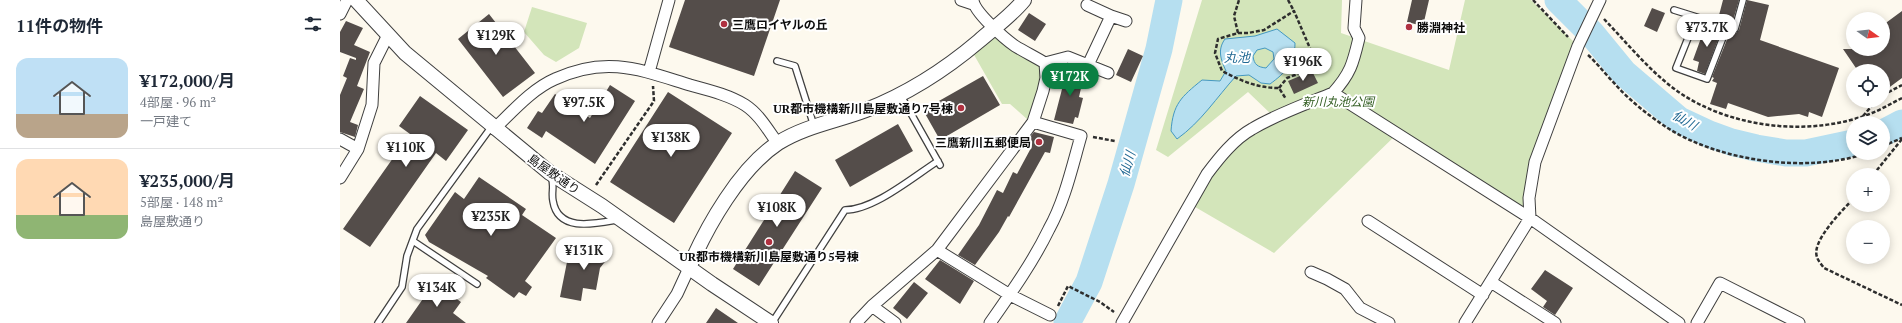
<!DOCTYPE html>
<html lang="ja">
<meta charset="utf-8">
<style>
body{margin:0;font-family:"PT Serif","Noto Sans JP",serif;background:#f2f2f3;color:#1f2937;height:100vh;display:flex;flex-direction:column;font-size:15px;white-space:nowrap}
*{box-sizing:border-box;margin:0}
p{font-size:13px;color:#747a83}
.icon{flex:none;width:22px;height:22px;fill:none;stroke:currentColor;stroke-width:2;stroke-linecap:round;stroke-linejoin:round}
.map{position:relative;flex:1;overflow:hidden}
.details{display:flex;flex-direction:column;background:#fff;width:340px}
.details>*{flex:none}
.needle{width:26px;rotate:104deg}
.controls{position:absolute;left:1506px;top:12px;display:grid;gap:8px}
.controls a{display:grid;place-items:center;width:44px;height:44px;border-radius:50%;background:#fff;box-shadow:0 2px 10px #0003;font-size:20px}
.price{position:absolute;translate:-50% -34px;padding:0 9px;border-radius:14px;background:#fff;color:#222;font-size:13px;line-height:26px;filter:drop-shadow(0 1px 2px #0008)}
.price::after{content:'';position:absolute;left:50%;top:24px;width:12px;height:9px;margin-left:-6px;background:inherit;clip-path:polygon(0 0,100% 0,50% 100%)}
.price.current{background:#0b8043;color:#fff}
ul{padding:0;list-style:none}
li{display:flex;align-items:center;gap:12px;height:100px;padding:0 16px}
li+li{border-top:1px solid #e0e1e3}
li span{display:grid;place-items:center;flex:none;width:112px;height:80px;border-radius:12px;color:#555}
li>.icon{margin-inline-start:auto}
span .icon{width:48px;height:48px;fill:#fffc;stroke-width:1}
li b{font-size:17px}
h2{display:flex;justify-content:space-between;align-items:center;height:48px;padding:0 16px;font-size:17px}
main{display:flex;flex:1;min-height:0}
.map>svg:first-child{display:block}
</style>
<main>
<section class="details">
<h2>11件の物件<svg class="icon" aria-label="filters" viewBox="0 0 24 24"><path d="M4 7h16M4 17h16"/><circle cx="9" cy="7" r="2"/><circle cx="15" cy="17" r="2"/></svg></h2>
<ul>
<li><span style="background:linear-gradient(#bfe0f5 70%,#b9a48a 0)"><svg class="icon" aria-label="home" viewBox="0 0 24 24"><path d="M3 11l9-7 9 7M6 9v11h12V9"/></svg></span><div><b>¥172,000/月</b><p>4部屋 · 96 m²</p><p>一戸建て</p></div></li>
<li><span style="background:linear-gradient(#ffd9b3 70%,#8fb573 0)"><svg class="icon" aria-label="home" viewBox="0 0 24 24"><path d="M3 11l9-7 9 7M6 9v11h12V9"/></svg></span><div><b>¥235,000/月</b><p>5部屋 · 148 m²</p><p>島屋敷通り</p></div></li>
</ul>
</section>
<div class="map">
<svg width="1562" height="323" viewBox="0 0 1562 323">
<rect width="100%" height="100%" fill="#fdf9ee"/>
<path fill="#d3e5ba" d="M862 0H1002L1001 33 1109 70 1125 0H1191L1238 46 1202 139 1190 218 1058 133 934 253 850 204 877 160 935 118 908 92 828 157 816 150Z
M192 7 247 23 239 48 216 62 204 55 184 32Z
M656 35 703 67 701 91 688 120 670 104H662L633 53Z"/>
<path fill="#b6dff0" stroke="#4498c1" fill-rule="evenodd" d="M937 29 955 43C955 63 945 73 930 84L921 83 909 75 896 76C877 97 861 122 837 139L831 131C833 104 841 97 862 80L880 81 886 71C881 60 877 50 885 39L915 36ZM925 48 933 52 934 59 926 68C918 67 914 65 913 56L917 50Z"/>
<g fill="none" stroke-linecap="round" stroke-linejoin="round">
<path stroke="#b6dff0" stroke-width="27" d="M1218 0 1252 34 1284 73 1339 120 1369 134 1391 142 1416 148 1446 153H1466L1513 143
M1543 133 1562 123
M727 323 749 282 781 184 819 49 829 0"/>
</g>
<path fill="#544d4a" d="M345 0H440L414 76 329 47Z
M1072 0H1089L1083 26 1067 22Z
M1383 0H1399L1392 24 1378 19Z
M1407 0 1429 5 1420 40 1499 68 1482 117 1469 112 1468 117 1459 114 1428 117 1388 103 1386 109 1370 104 1377 83 1372 81 1374 78 1372 77 1390 32 1396 33 1399 30Z
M1312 8 1325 13 1317 32 1304 26Z
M1562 11V78L1543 92V71H1518L1503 49H1543V25Z
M689 13 706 24 695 41 678 30Z
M149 14 195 73 163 97 118 39Z
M6 21 23 28 14 45 30 52 17 86 24 89 10 122 18 125 15 137 0 132V95L7 78 3 76 10 58 16 60V58L0 52V32Z
M1365 27 1375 31 1376 27 1382 29 1365 74 1357 71 1359 62 1353 60Z
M788 49 803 56 791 82 776 75Z
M728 66 745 71 739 97 743 98 738 118 735 117 733 124 714 120Z
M972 71 978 83 954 94 948 81Z
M643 76 660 105 600 140 583 110Z
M270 85 295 101 255 164 206 131 202 138 187 128 198 111 202 113 215 94 250 118Z
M328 92 392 133 334 223 270 182Z
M80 96 128 130 106 161 96 153 30 247 3 229 70 134 59 126Z
M558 124 573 151 510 187 495 160Z
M694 132 714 137 710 153 705 152 669 217 668 216 659 232 635 265 618 255 639 225 657 190 663 193 673 172 677 174 691 148 683 146Z
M455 171 482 188 419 286 393 269Z
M139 177 186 209 182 215 216 238 185 281 192 287 186 296 179 292 174 298 146 278 148 276 89 242 85 235 115 192 124 199Z
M257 240 272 253 260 268 256 290 243 288 241 301 220 297 229 252 244 255Z
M600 260 634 281 620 304 585 279Z
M1205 270 1233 288 1215 315 1203 307 1207 301 1191 289Z
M574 282 588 293 567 319 553 308Z
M94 283 121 302 113 313 126 323H66Z
M376 308 398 323H366Z"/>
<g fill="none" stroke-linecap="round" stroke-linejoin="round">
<g stroke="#3f3f3f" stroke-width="8">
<path id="service" d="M1334 10 1395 29 1403 0
M1356 18 1336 68 1367 79 1387 27
M437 61 455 66 474 126
M560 94 600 165
M211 177C215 185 211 192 213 201 218 232 254 224 276 220
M73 241 137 284
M38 323 62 287 67 256 77 229 152 126
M432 323 505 210C534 210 573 177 598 161"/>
</g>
<g stroke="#3f3f3f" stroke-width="13">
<path id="minor" d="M621 0 633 4
M747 5 771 16 748 65
M0 14 7 0
M771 16 786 21
M705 63 728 57 768 73
M309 72 329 0
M993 93 1190 218 1339 323
M154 129C173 111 192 89 215 79 267 55 301 70 350 85 368 90 389 95 405 105 419 114 428 130 438 144
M0 139 18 149
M0 178 18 149 32 105 34 63 48 35
M1028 221 1143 295
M597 250 670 295 710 315
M971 272 987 279 1005 289 1020 308 1049 323
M1151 282 1215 323
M532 306 555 323
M318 323 337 294 349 268
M516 323 532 306 597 250 693 122 703 91 706 78 705 63C695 57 685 52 675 46 665 39 634 12 633 0
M650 323C671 293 693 262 709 229 725 200 732 167 741 136L693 122
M782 323 867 174C879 158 894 139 912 129 937 114 966 104 993 93 1011 73 1013 63 1019 38L1014 28 1016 0
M1125 323 1190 218 1189 198 1195 162 1238 46 1260 0
M1357 323 1380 283 1459 323"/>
</g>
<g stroke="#3f3f3f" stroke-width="16">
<path id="tertiary" d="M16 0 65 53 210 173 262 206 372 284 431 323
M349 268C367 226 400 168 438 143 465 126 497 121 526 110 567 94 606 69 639 41 655 27 671 16 684 0"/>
</g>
<path stroke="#2e2e2e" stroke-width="2.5" stroke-dasharray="4 2" stroke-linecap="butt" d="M948 0 954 11
M1193 0 1228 37
M1264 19C1288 44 1311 73 1340 93 1394 129 1472 137 1532 113 1542 109 1552 103 1562 98
M898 33 894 16 899 0
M1248 55C1258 64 1266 75 1275 84 1289 100 1308 115 1326 127 1378 161 1468 174 1527 153
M939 88 947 78 976 67 975 60 954 11 924 30 908 33H898L878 39 875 53 882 71C901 81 918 88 939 88L946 99
M1543 95 1562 85
M1523 116 1536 101
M753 137 775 141
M1543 146 1562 138
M1533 175 1562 139
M256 185 314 101 313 86
M1513 199C1503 210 1471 241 1477 257 1478 261 1482 265 1484 268L1562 305
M718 306 728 286 760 302 774 312"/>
<use href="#service" stroke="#fff" stroke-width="5.5"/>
<use href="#minor" stroke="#fff" stroke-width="11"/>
<use href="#tertiary" stroke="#fff" stroke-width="14"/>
</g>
<g fill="#b03140" stroke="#fff" stroke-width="1.5">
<circle cx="384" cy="24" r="4"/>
<circle cx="1069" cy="27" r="4"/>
<circle cx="621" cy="108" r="4"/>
<circle cx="699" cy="142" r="4"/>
<circle cx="429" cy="242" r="4"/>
</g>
<g text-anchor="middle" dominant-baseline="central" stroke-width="4" stroke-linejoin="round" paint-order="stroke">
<g font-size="12" font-weight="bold" fill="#0c0c0c" stroke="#fff" text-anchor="start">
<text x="392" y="24">三鷹ロイヤルの丘</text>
<text x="1077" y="27">勝淵神社</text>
<text x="613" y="108" text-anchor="end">UR都市機構新川島屋敷通り7号棟</text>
<text x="691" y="142" text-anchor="end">三鷹新川五郵便局</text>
<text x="429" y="256" text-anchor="middle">UR都市機構新川島屋敷通り5号棟</text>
</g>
<g font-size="12" font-style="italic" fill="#335e23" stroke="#fff">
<text x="998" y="101">新川丸池公園</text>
</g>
<g font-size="12" fill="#0c0c0c" stroke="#fff">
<text transform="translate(214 174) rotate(35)">島屋敷通り</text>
</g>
<g font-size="13" font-style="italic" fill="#216993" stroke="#fff">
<text x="897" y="57">丸池</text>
<text transform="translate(1345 120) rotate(29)">仙川</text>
<text transform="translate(787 164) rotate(-74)">仙川</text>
</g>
</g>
</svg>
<div class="controls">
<a><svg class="needle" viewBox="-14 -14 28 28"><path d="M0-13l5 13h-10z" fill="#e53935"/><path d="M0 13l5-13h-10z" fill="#747a83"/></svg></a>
<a><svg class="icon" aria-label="locate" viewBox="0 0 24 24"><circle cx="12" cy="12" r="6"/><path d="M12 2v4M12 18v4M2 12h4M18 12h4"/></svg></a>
<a><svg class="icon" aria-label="layers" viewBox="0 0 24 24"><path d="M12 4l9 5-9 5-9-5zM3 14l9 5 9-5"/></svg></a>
<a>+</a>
<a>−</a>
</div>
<b class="price" style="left:1367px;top:48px">¥73.7K</b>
<b class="price" style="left:156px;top:56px">¥129K</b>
<b class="price" style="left:963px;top:82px">¥196K</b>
<b class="price current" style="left:730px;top:97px">¥172K</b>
<b class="price" style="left:244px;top:123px">¥97.5K</b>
<b class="price" style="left:331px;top:158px">¥138K</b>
<b class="price" style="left:66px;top:168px">¥110K</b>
<b class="price" style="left:437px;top:228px">¥108K</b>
<b class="price" style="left:151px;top:237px">¥235K</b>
<b class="price" style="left:244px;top:271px">¥131K</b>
<b class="price" style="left:97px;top:308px">¥134K</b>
</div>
</main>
